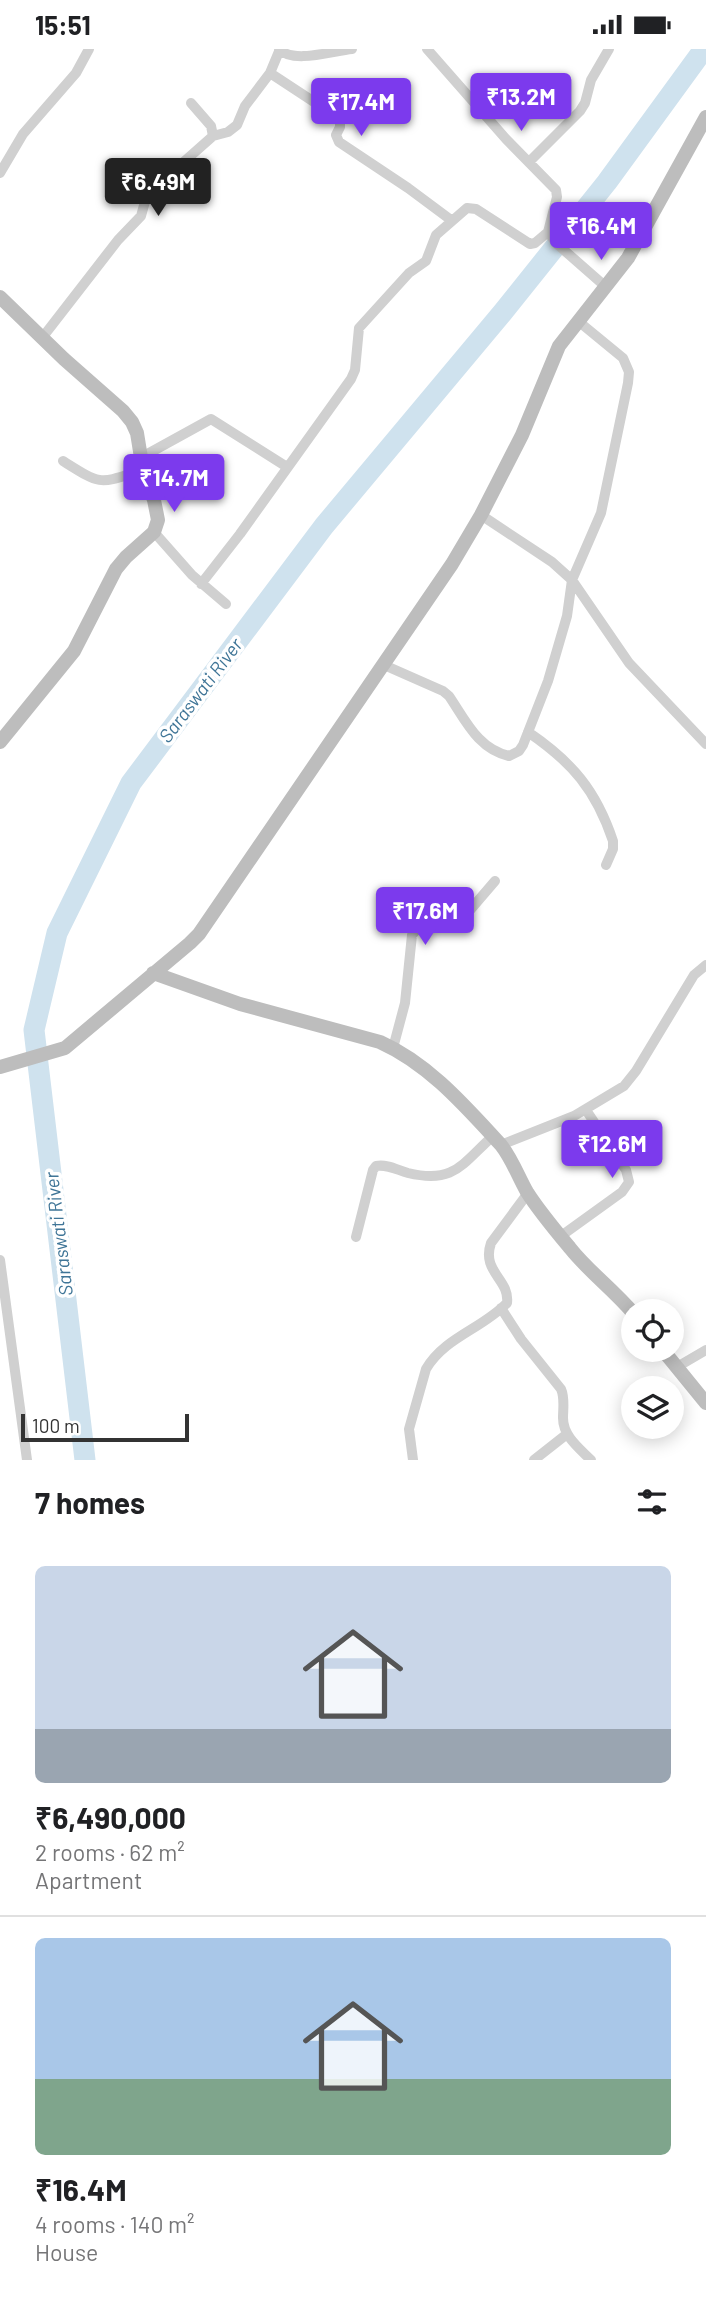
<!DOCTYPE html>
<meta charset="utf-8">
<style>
body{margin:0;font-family:Barlow,sans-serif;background:#f6f6f6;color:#202124;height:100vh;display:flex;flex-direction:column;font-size:26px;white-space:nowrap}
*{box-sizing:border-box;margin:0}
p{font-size:23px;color:#757577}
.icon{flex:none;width:38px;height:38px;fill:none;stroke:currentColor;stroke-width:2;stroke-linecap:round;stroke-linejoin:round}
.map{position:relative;height:1411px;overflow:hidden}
.panel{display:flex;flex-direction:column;background:#fff;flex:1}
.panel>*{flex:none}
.buttons{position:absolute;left:621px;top:1250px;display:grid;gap:14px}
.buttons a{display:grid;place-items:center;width:63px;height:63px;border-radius:50%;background:#fff;box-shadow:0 4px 18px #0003;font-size:35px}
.scale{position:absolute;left:21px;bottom:18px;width:168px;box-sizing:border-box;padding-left:7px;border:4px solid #333;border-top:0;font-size:19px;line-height:24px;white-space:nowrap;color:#333;-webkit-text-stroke:5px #fff;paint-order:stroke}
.price{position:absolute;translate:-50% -60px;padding:0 16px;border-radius:7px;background:#7c3aed;color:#fff;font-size:23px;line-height:46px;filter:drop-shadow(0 2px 4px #0008)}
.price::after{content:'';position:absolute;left:50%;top:42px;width:21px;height:16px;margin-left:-10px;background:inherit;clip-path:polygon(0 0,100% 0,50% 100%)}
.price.selected{background:#222;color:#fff}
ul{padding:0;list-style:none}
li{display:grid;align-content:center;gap:14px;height:371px;padding:0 35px}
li+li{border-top:2px solid #e0e0e0}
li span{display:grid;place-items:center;height:217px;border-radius:10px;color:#555}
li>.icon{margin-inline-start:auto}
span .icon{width:126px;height:126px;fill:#fffc;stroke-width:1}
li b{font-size:30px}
h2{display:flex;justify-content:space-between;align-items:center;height:84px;padding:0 35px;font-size:30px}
.status{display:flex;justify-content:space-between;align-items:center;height:49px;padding:0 35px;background:#fff;direction:ltr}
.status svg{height:19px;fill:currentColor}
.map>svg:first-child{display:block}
</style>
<div class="status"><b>15:51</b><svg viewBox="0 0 49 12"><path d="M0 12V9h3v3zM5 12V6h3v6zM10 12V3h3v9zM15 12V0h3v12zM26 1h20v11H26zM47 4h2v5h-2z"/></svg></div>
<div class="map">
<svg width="706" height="1411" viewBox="0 0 706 1411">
<rect width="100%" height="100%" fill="#fff"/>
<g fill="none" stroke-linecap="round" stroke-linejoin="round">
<path stroke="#cfe2ee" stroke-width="21" d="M85 1411 34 981 57 884 131 734 324 477 503 263 607 133 704 0"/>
<path stroke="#d0d0d0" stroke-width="10" d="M279 0C293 15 332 2 352 0
M427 0 506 90 556 141 557 148 548 183 557 195 606 238
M270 24 340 70V78L336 86 339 93 408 139 451 171
M213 87 228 83 237 76 245 57 270 24 280 0
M529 113 580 62 585 54 591 31 609 0
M0 124 23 85 76 24 89 0
M42 289 118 191 141 167 146 149 152 141 213 87 211 77 191 54
M142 408 211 370 287 418
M63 412C103 437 98 435 143 421
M481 466 552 513 572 531 629 614 706 695
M154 483 192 526 226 555
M201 535 240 485 351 330 355 321 359 279 409 224 426 212 436 186 467 159 476 160 530 195 535 194 548 183
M384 616 443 642 449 647C466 672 478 700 509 707L519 702 523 696 548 632 567 567 572 531 601 464 628 334 629 323 623 309 578 272
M528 683C572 713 596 741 613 792V800L606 816
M393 999 405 954 412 886 418 879 465 867 495 832
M501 1096 574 1067 624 1037 636 1022 694 926 706 916
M561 1187 622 1143 629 1133 626 1121 586 1061
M356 1188 373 1121 376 1117C388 1115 397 1121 408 1124 454 1135 461 1116 493 1087
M0 1211 27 1411
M501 1259 521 1290 561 1340C565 1349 563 1359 563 1369 563 1387 579 1399 591 1411
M677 1318 706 1301
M413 1411 409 1380 426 1320C445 1288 482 1280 507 1254 510 1230 481 1223 491 1194L528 1144
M534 1411 567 1385"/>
<path stroke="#bdbdbd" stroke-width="14" d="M0 248 64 310 123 362 132 373 137 384 143 421 154 451 158 471 154 483 126 508 116 520 74 602 0 693
M153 924 240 955 380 993C429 1015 465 1057 501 1096 512 1110 518 1127 527 1143 539 1162 555 1181 570 1199 589 1223 613 1240 634 1265
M0 1018 65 999 190 894 199 885 452 515 481 466 522 386 559 297 628 209 706 68
M662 1300 706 1354"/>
</g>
<g text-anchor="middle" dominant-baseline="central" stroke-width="7" stroke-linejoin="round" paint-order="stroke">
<g font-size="19" font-style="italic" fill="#3f7597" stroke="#fff">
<text transform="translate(200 641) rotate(-53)">Saraswati River</text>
<text transform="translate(58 1185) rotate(-97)">Saraswati River</text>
</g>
</g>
</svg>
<div class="buttons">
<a><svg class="icon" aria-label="locate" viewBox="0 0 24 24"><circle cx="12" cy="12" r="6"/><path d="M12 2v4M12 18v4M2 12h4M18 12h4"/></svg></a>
<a><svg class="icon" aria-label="layers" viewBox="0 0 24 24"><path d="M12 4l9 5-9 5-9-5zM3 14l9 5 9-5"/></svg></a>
</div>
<div class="scale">100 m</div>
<b class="price" style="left:521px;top:84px">₹13.2M</b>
<b class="price" style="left:361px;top:89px">₹17.4M</b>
<b class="price selected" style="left:158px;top:169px">₹6.49M</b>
<b class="price" style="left:601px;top:213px">₹16.4M</b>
<b class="price" style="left:174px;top:465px">₹14.7M</b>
<b class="price" style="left:425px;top:898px">₹17.6M</b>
<b class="price" style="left:612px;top:1131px">₹12.6M</b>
</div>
<section class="panel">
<h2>7 homes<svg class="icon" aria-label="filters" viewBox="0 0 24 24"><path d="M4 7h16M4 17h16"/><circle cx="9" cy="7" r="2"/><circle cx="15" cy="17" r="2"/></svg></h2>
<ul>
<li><span style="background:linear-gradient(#c9d6e8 75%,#9aa5b1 0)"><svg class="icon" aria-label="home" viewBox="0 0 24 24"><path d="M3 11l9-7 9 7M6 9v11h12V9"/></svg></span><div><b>₹6,490,000</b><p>2 rooms · 62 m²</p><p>Apartment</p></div></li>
<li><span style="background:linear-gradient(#a9c7e8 65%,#7fa58c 0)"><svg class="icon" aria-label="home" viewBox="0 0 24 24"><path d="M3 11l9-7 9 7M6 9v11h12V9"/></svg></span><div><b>₹16.4M</b><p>4 rooms · 140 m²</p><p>House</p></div></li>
</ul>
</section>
